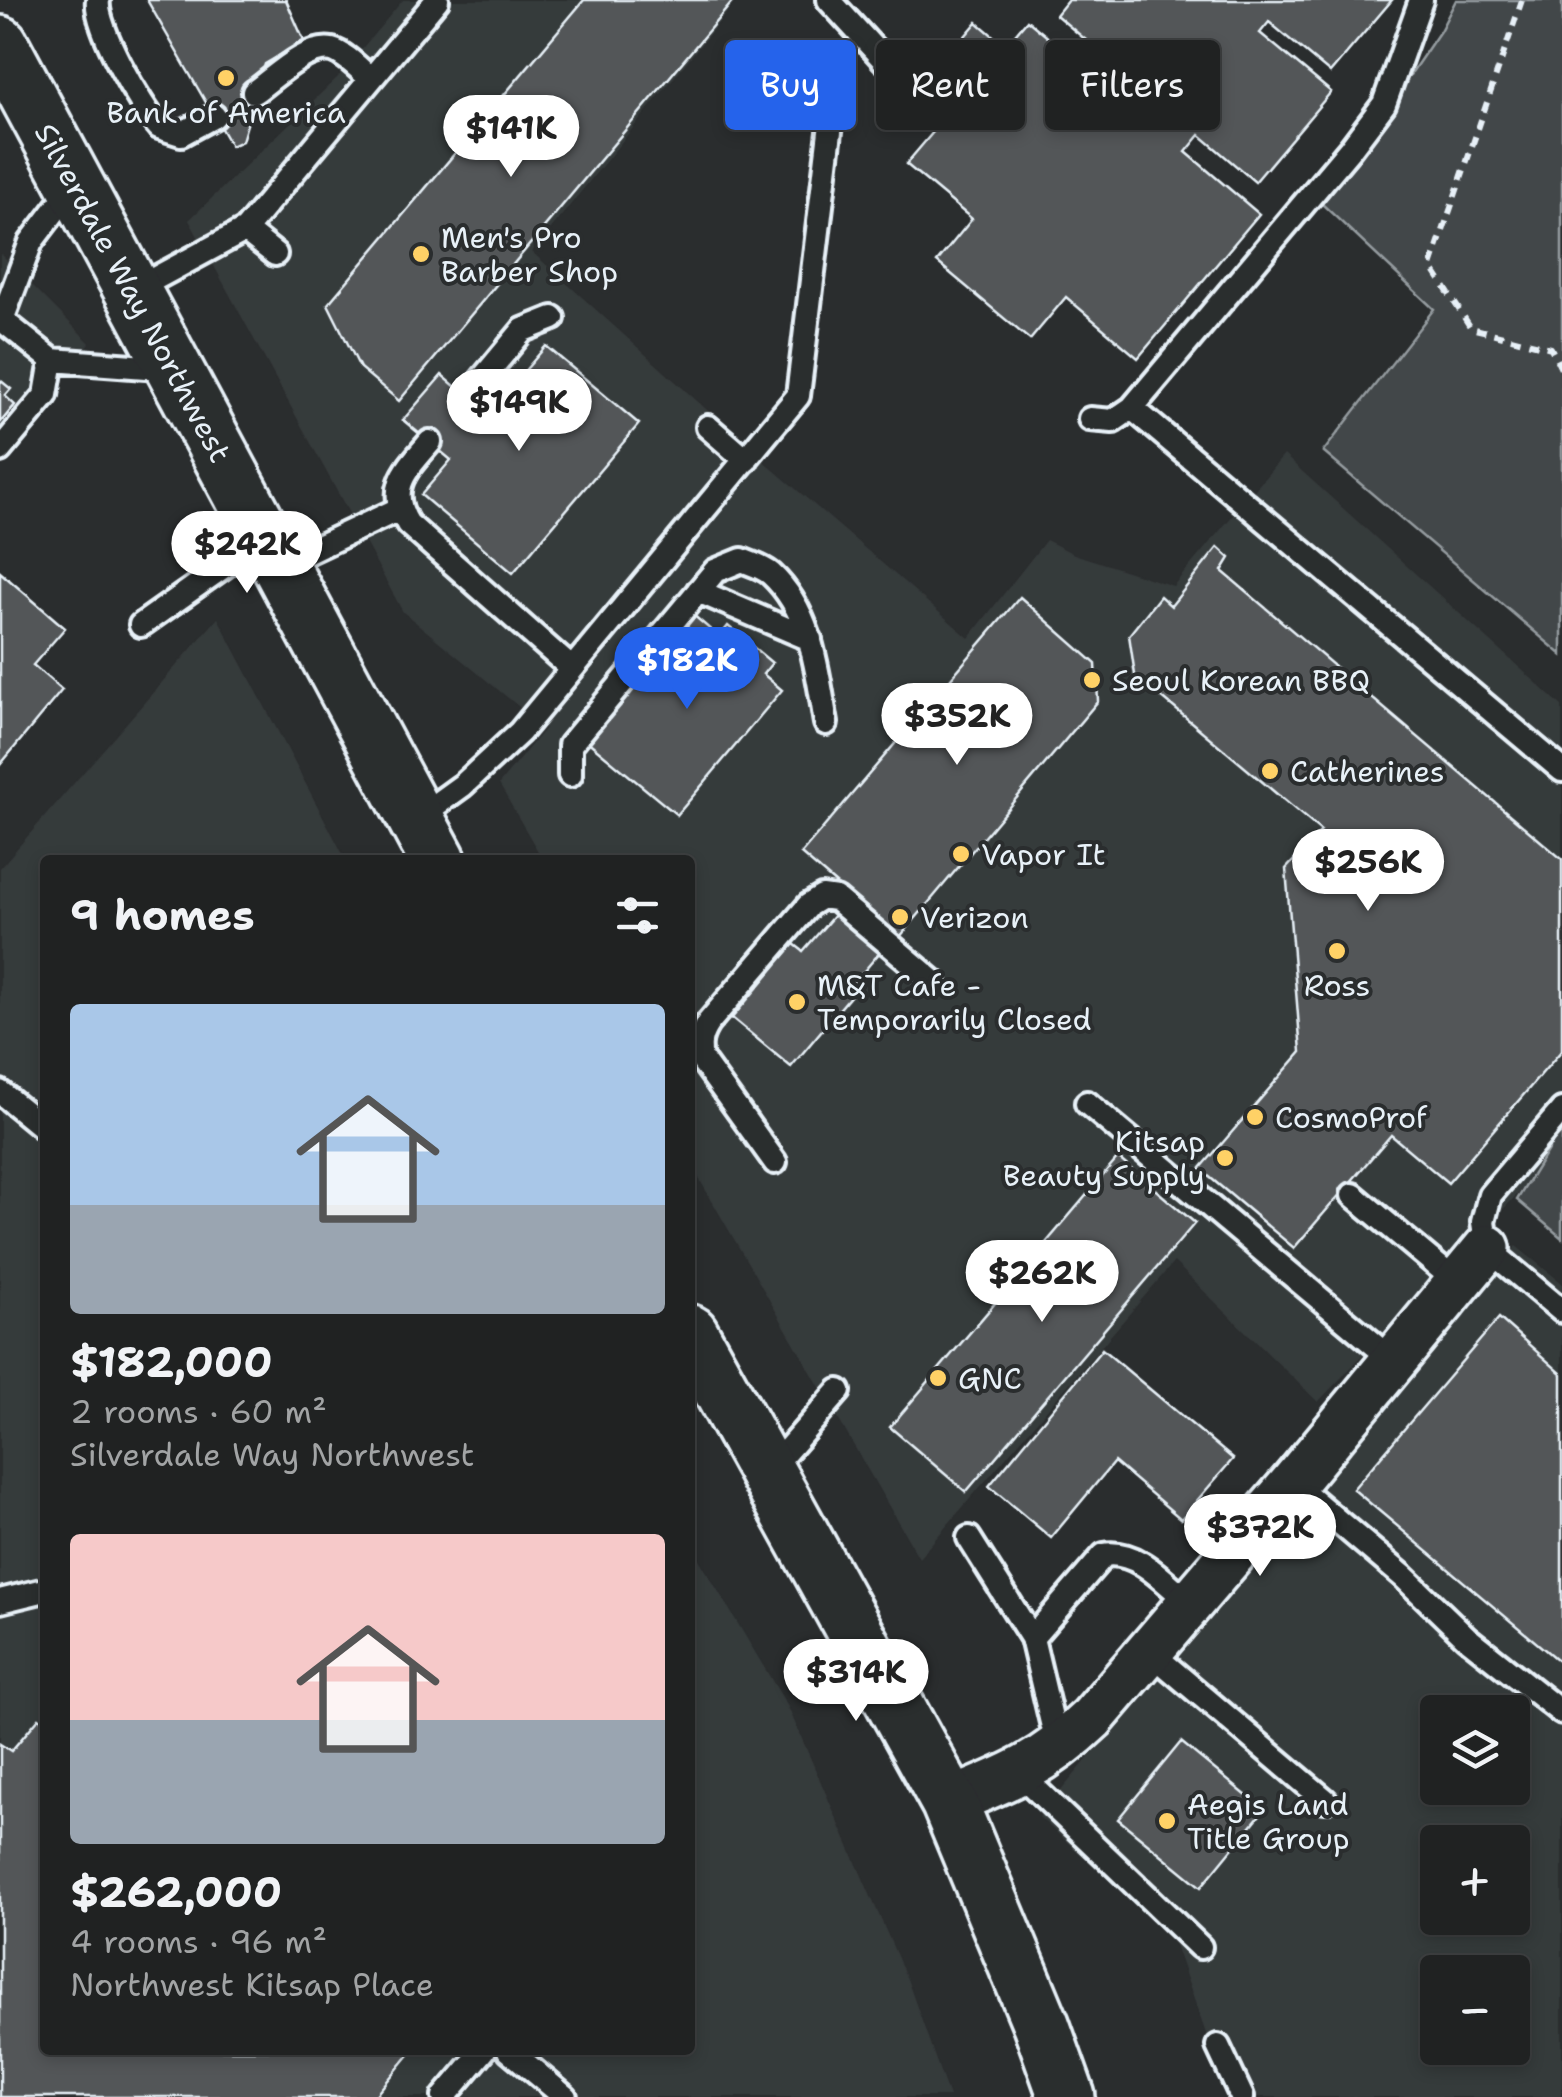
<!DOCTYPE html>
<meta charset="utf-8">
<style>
body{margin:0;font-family:"Shantell Sans",sans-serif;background:#282a2a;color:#f1f3f6;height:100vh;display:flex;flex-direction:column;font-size:38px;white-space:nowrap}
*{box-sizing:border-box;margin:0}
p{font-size:32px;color:#a2a4a5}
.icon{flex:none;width:55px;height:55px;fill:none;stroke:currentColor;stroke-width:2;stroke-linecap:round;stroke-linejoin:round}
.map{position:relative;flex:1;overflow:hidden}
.sheet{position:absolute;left:40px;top:855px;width:655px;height:1200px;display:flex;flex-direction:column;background:#202222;border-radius:10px;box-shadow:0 5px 15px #0003,0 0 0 2px #3d3f40}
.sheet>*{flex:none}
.banner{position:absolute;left:725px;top:40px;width:685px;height:90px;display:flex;gap:20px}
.fabs{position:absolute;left:1420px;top:1695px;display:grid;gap:20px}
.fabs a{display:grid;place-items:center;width:110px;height:110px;border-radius:10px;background:#202222;box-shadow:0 5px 15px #0003,0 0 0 2px #3d3f40;font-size:50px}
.price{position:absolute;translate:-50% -85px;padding:0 22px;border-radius:35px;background:#fff;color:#222;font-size:32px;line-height:65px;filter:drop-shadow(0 2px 5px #0008)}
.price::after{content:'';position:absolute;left:50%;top:60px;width:30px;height:22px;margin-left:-15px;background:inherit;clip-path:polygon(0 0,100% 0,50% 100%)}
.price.current{background:#2563eb;color:#fff}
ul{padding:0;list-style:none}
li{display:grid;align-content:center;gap:20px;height:530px;padding:0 30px}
li span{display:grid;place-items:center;height:310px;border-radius:10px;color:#555}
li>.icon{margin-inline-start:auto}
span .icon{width:180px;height:180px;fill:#fffc;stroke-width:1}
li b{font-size:42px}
h2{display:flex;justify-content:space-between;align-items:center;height:120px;padding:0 30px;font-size:42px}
.chip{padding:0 35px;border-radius:10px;background:#202222;box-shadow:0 5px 15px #0003,0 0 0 2px #3d3f40;font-size:35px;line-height:90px}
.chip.current{background:#2563eb;color:#fff}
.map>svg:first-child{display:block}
</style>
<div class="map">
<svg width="1562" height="2097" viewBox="0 0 1562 2097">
<rect width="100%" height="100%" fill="#2a2d2e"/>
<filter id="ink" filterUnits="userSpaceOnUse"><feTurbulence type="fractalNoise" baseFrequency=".01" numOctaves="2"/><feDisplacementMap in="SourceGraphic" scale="20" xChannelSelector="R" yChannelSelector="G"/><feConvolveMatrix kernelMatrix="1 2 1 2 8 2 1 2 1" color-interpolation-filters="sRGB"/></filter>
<g filter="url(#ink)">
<path fill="#363a3b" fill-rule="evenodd" d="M403 0H737L532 252 768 465 969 638 1046 540 1074 554 1173 586 1284 455 1562 706V1148L1318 1402 1174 1262 919 1558 690 1163V860H543L499 784 545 728 403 612 189 220 338 77Z
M0 253 90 343 0 454Z
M218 618 346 860H45V2050H690V1544L788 1707 907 1979 949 2097H0V868Z
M1516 1246 1562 1283V2097H1228L1172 1936 1039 1817ZM1438 1712H1512V1788H1438ZM1438 1842H1512V1918H1438ZM1438 1972H1512V2048H1438Z"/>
<path fill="#424648" stroke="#959ca0" stroke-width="2.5" d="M1456 0H1562V655L1323 452 1434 309 1322 204 1440 31Z
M1562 1127V1238L1517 1200Z"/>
<path fill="#535759" stroke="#e8f1f8" stroke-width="2.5" d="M147 0H286L304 41 265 64 242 141 231 146Z
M584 0H734L399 401 360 368 328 304Z
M1068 0H1392L1330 73 1269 22 1260 33 1331 92 1255 182 1200 135 1186 152 1259 214 1138 358 1066 297 1030 340 937 262 972 219 906 164 940 124 900 90 931 53 943 62 977 22 1005 46 1027 20 1097 78 1111 61 1056 15Z
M546 346 639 424 513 573 421 495 451 460 403 420 442 375 488 414Z
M0 380 11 389 5 396 15 405 0 423Z
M1218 547 1230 558 1222 571 1562 859V1050L1448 1183 1391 1135 1294 1248 1200 1169 1301 1052 1286 869 1321 831 1135 675 1129 635 1160 596 1171 606Z
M0 572 65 628 33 665 62 690 0 765Z
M1020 597 1096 664 1098 701 899 938 801 854Z
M692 614 719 637 728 626 772 663 763 674 782 690 677 815 586 740Z
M836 913 881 951 848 990 852 994 791 1067 732 1018 794 944 803 951Z
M1118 1158 1195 1223 966 1492 890 1427Z
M1499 1318 1562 1374V1664L1353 1489Z
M1102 1349 1233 1459 1181 1519 1114 1462 1051 1538 989 1486Z
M39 1718 45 1723V2050H413L374 2097H0V1744L11 1751Z
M1181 1742 1264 1810 1201 1887 1118 1819Z"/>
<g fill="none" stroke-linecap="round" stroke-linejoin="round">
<g stroke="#e8f1f8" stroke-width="30">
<path id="lane" d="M98 0C94 26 141 107 159 127L181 134 214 116
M829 0 884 60
M254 92C273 79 306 45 332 50 346 54 360 70 371 79
M75 184 31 242 2 320 52 360 173 369
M245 230 275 254
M132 291 245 230 437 0
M468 396 523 330 553 318
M1132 408 1562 770
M1090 419 1113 421 1132 408 1350 149 1384 104 1421 0
M708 427 746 460
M430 442C406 470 386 488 408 524L572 669
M0 450 46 395 52 360
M280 565 399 509
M698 591 810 639
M141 625 264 538
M570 775V745L715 571 742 560C751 564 763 567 771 574 812 612 817 671 826 723
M416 819 463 785 520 732 798 396 831 123
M0 1092 45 1129
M1087 1103 1394 1361
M1562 1110 1490 1195 1483 1222 1487 1248 1562 1311
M775 1162 701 1059C698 1044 700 1035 708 1023L809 905 822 897 836 899 934 982
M1353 1195 1458 1283
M769 1471 839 1391
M1293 1483 1404 1577 1466 1637 1562 1713
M969 1538 1032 1638 1058 1748
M0 1601 45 1590
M1032 1638 1104 1555C1138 1549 1166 1584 1190 1603
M1149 1651 1325 1800
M1020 1774 1200 1947
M1218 2046 1242 2097
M509 2050 565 2097
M444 2097 484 2050"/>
</g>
<g stroke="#e8f1f8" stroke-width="52">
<path id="street" d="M949 1802C1009 1778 1044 1764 1092 1718L1293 1483 1487 1248"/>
</g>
<g stroke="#e8f1f8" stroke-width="62">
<g id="secondary">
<path id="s1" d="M0 44 438 860"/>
<path d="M690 1333 949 1802 1041 2024 1067 2097"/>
</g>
</g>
<path stroke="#e8f1f8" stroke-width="6" stroke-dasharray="10 8" stroke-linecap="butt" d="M1522 0 1431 266 1471 328 1551 348 1562 371"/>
<use href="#lane" stroke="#2a2d2e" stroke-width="22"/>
<use href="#street" stroke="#2a2d2e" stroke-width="45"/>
<use href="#secondary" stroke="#2a2d2e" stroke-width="55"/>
</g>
</g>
<g fill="#ffd166" stroke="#2a2d2e" stroke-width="4">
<circle cx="226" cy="78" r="10"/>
<circle cx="421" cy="254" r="10"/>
<circle cx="1092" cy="680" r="10"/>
<circle cx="1270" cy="771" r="10"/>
<circle cx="961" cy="854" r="10"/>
<circle cx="900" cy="917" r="10"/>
<circle cx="1337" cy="951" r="10"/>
<circle cx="797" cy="1002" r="10"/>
<circle cx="1255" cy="1117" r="10"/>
<circle cx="1225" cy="1158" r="10"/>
<circle cx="938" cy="1378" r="10"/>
<circle cx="1167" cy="1821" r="10"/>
</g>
<g text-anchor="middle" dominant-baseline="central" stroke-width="8" stroke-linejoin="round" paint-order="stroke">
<g font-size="30" fill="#e8f1f8" stroke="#2a2d2e" text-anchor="start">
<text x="226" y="112" text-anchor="middle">Bank of America</text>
<text x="441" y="237">Men's Pro<tspan x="441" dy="34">Barber Shop</tspan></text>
<text x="1112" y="680">Seoul Korean BBQ</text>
<text x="1290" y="771">Catherines</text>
<text x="981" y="854">Vapor It</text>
<text x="920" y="917">Verizon</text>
<text x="817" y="985">M&amp;T Cafe -<tspan x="817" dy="34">Temporarily Closed</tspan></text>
<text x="1337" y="985" text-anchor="middle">Ross</text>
<text x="1275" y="1117">CosmoProf</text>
<text x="1205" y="1141" text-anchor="end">Kitsap<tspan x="1205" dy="34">Beauty Supply</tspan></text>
<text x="958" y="1378">GNC</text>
<text x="1187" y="1804">Aegis Land<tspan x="1187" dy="34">Title Group</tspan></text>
</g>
<g font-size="30" fill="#e8f1f8" stroke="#2a2d2e">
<text stroke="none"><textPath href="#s1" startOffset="282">Silverdale Way Northwest</textPath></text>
</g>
</g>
</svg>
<div class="fabs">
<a><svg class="icon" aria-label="layers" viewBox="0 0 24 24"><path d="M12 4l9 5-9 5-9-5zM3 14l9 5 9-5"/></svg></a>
<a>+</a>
<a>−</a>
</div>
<b class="price" style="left:511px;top:180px">$141K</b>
<b class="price" style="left:519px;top:454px">$149K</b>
<b class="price" style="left:247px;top:596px">$242K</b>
<b class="price current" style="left:687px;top:712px">$182K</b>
<b class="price" style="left:957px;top:768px">$352K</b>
<b class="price" style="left:1368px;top:914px">$256K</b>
<b class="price" style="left:1042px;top:1325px">$262K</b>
<b class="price" style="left:1260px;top:1579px">$372K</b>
<b class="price" style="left:856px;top:1724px">$314K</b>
<div class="banner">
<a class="chip current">Buy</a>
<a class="chip">Rent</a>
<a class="chip">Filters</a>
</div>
<section class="sheet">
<h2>9 homes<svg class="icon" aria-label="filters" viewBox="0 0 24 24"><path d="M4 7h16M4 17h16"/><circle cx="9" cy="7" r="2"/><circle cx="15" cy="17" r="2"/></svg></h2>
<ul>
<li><span style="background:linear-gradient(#a9c7e8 65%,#9aa5b1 0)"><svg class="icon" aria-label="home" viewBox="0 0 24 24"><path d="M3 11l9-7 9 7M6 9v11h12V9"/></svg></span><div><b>$182,000</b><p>2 rooms · 60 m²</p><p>Silverdale Way Northwest</p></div></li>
<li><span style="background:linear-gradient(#f6c9c9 60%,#9aa5b1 0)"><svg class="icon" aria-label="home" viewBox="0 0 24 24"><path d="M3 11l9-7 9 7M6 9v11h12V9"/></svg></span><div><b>$262,000</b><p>4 rooms · 96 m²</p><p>Northwest Kitsap Place</p></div></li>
</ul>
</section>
</div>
